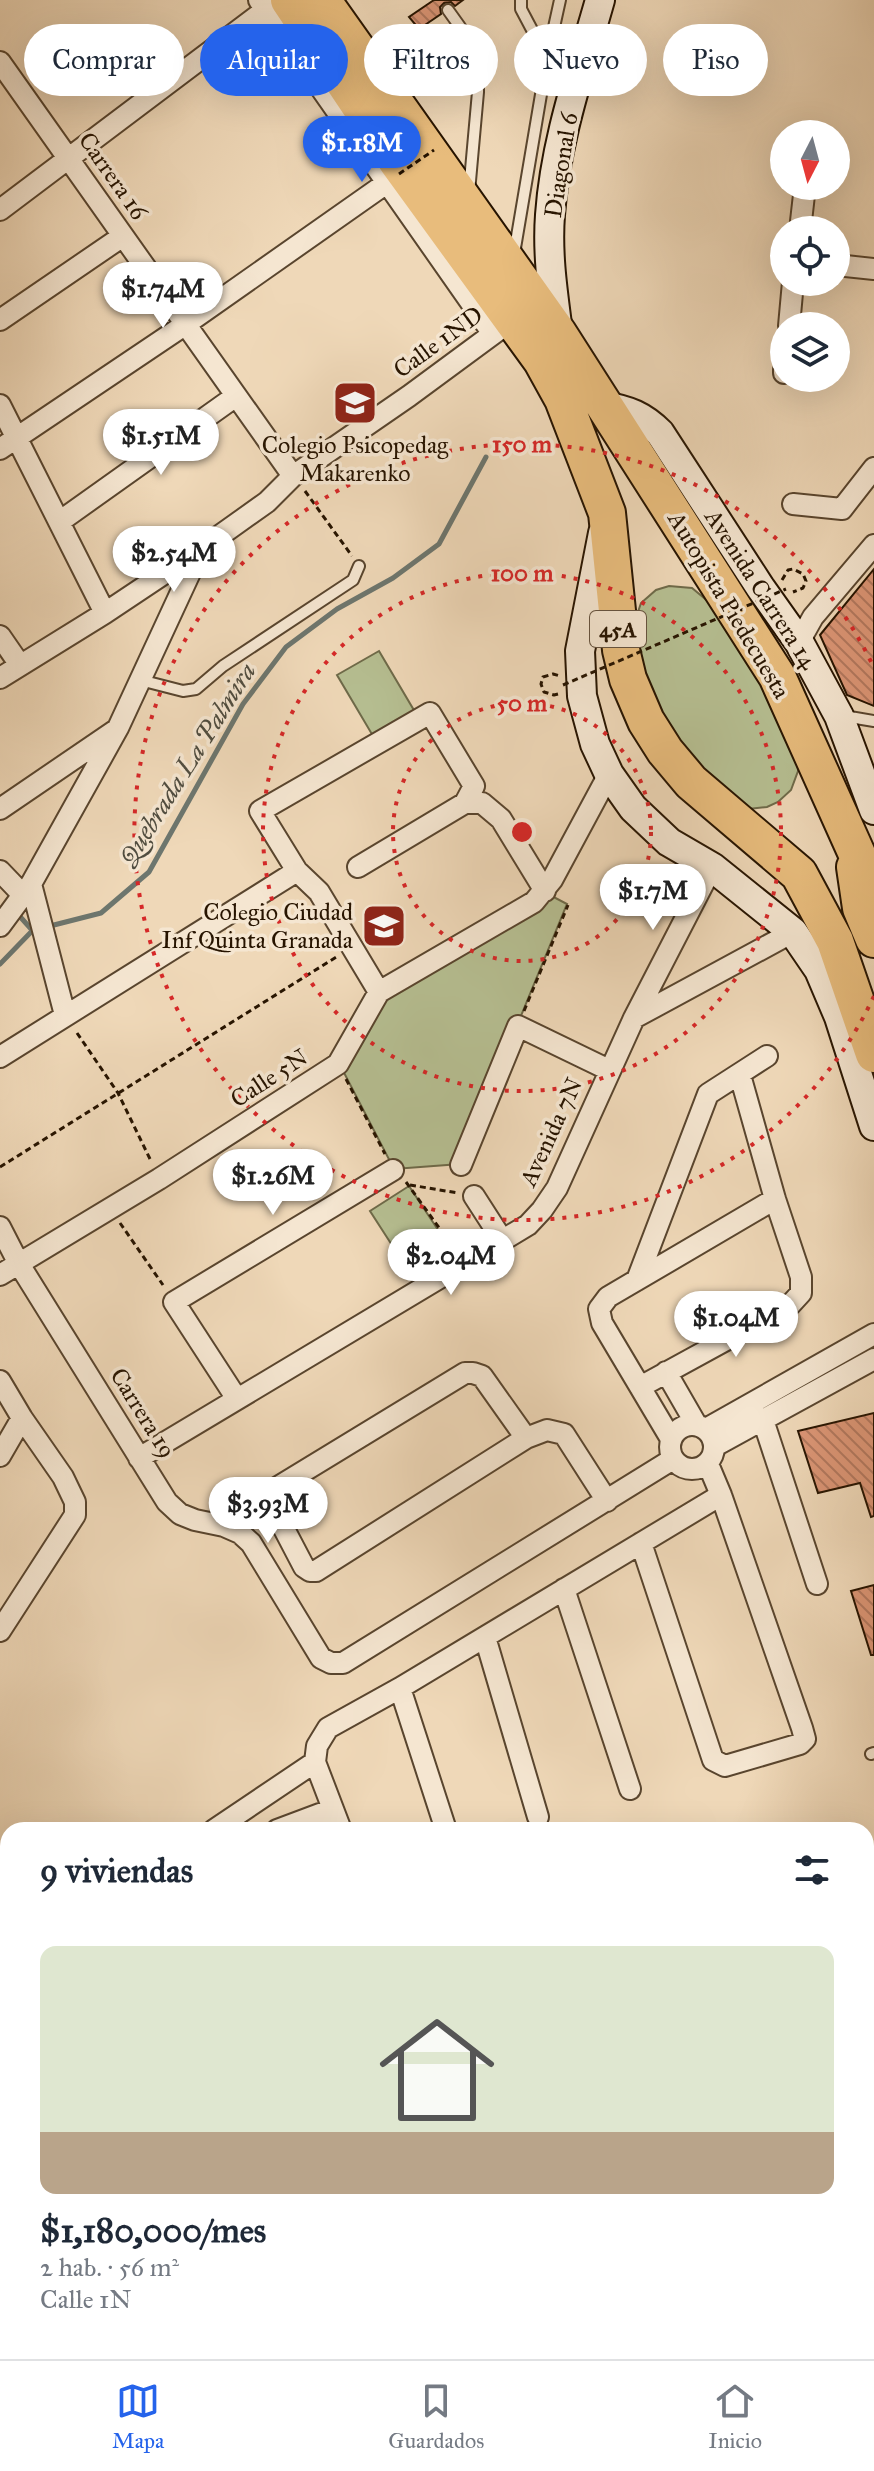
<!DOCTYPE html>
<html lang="es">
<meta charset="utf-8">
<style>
body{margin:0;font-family:"IM FELL Great Primer",serif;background:#f6f6f7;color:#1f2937;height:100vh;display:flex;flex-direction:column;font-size:30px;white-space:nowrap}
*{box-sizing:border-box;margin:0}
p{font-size:26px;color:#747a83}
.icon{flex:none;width:44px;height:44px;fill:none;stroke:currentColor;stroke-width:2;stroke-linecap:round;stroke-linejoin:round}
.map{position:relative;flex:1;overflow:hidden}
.panel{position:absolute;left:0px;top:1822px;width:874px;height:538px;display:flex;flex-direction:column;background:#fff;border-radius:24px 24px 0 0;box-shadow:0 8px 32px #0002}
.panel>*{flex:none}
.hud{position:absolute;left:24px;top:24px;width:826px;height:72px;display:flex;gap:16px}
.needle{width:52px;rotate:186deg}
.controls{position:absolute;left:770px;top:120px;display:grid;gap:16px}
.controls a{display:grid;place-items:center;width:80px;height:80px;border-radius:50%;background:#fff;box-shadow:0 8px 32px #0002;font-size:40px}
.price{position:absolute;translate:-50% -68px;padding:0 18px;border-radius:28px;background:#fff;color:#222;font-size:26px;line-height:52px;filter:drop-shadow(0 2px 4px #0008)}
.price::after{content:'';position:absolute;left:50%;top:48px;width:24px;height:18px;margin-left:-12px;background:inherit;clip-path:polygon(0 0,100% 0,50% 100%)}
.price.on{background:#2563eb;color:#fff}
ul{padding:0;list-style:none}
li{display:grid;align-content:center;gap:16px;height:424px;padding:0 40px}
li+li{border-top:2px solid #e0e1e3}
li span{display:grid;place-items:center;height:248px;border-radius:16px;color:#555}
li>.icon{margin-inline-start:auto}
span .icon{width:144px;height:144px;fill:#fffc;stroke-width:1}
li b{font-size:34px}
h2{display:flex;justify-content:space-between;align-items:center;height:96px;padding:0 40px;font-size:34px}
.chip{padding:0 28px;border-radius:36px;background:#fff;box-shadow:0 8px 32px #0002;font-size:28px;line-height:72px}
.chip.on{background:#2563eb;color:#fff}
.tab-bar{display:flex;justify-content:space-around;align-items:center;height:112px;border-top:2px solid #e0e1e3;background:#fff;font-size:22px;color:#747a83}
.tab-bar a{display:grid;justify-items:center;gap:4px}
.tab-bar .on{color:#2563eb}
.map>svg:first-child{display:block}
</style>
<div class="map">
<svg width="874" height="2359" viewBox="0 0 874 2359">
<defs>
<pattern id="building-back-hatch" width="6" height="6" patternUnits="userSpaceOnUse" patternTransform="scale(2)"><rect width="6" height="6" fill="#db9575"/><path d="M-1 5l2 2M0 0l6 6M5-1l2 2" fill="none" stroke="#b2785e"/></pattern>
</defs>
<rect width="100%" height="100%" fill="#efd8b8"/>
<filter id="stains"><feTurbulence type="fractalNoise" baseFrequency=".0025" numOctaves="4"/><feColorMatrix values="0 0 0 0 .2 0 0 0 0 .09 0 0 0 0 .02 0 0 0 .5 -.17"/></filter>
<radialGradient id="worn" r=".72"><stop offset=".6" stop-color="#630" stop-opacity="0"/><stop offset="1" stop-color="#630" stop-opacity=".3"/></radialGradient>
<path fill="#b6bf92" stroke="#6e6a49" stroke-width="2" d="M669 586 692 588 710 603 784 722 797 751 798 771 791 790 778 802 767 807 748 809 726 799 656 713 632 630 641 603 656 590Z
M379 651 415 712 373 736 337 675Z
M546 893 567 904 460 1164 394 1169 340 1065 380 993Z
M409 1186 448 1245 408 1270 370 1211Z"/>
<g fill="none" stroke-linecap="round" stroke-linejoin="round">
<path stroke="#6d766e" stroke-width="5" d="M15 911 32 930
M46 927 101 913 149 872 243 704 286 647 337 609 393 578 439 544 486 457
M0 964 33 930 37 929"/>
</g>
<path fill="url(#building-back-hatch)" stroke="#271400" stroke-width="2" d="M434 0H463L455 6 451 2 444 3 440 7 441 14 419 29 409 17Z
M874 569V706L847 695 820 635Z
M874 1413V1516L871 1517 860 1483 818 1493 798 1431Z
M874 1585V1655H871L851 1591Z"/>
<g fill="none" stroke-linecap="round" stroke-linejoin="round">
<g stroke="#59452e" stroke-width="14">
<path id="lane" d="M521 0V9L566 94
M448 10 478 52V92L469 192
M514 254 547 59 560 0
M140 680 183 691 196 689 223 666 353 580 359 566
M844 716 874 721
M871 1754 874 1753
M866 2004 874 2005
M866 2069 874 2085
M0 2077 8 2068
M0 2113H8
M0 2223H8
M0 2346H8"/>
</g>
<g stroke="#59452e" stroke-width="24">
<path id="street" d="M259 0 493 334
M0 62 293 476
M0 210 276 2
M800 230 805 186
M836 265 874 269
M0 320 123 236
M789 326 793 282
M784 373V370
M0 405 105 613
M0 449 186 324 388 182
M793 504 842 509 874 468
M59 522 236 396
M0 636 20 665
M799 642 813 617 874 545
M0 678 105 613 201 549 267 502 293 476 409 396 512 320
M0 809 116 730
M358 867 465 803H482L501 819 545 891
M0 871 23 895
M0 926 31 884
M379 992 319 892 297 871 260 811 430 713 474 786 465 803
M65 1015 31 884 118 728 201 549
M634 1018 793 932
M0 1057 297 871
M461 1165 518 1026 609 1070
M474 1196 503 1241
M0 1227 19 1264 167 1502 180 1514 195 1520 224 1526 240 1533 251 1543 321 1658 331 1663H343L673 1459
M0 1275 159 1179 338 1064 379 992 534 902 552 880 609 774
M637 1280 708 1094 767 1056
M666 1372 696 1424
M0 1381 22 1418 63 1477 75 1502V1515L0 1631
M640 1387 790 1305 801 1293V1277L775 1199 740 1075
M237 1399 174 1302 393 1170
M763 1420 817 1584
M670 1447a22 22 0 1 1 44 0a22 22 0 1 1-44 0Z
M706 1429 874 1334
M526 1438 482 1376 473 1373H465L273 1490 271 1504 304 1567 310 1571H316L526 1438 547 1430 564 1434 607 1501
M671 1439 602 1323 599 1309 608 1297 775 1199
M715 1446 874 1359
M0 1456 22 1418
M139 1458 528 1225 542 1210 557 1188 634 1018 712 867
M641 1543 713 1760 725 1766 800 1744 805 1739 802 1728 721 1495 708 1464
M564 1589 630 1789
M485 1637 538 1817
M400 1688 446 1830
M315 1762 341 1830
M214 1830 315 1762 317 1746 328 1728 400 1688 721 1495
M277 1830 333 1809"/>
</g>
<g stroke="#271400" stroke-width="32">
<path id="secondary" d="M558 332C553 293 547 255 550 215 555 142 580 71 600 0
M604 406C628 410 643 416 660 433L760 587 799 642 839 716 874 810
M603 533 580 651 582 696 595 744 609 774 633 808 669 842 712 867 793 932 819 970 839 1017 874 1126"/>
</g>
<g stroke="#271400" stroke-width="40">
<path id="highway" d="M289 0 398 163 542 361 563 399 607 513 621 650 628 679 646 721 665 751 691 782 799 874 835 941 874 1054
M322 0 558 333 777 676 874 892
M855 867 861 908 874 939"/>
</g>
<path stroke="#271400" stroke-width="3" stroke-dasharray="6 4" stroke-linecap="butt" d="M305 491 352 556
M782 580 788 570 793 569 803 574 806 581 803 588 793 592
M558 694 554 695 544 692 541 684 543 677 553 674 560 676
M524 1011 568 905
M77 1033 118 1093 151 1161
M346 1079 385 1154
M0 1167 338 956
M406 1182 453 1247
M410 1185 458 1193
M120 1223 163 1285"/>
<use href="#lane" stroke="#f5e6d1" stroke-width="10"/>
<use href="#street" stroke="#f5e6d1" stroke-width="20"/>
<use href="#secondary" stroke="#f5e6d1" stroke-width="28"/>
<use href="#highway" stroke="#e8bc7c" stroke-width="36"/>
<path stroke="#271400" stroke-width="3" stroke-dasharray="6 4" stroke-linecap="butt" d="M399 174 434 150
M563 685 786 589"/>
</g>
<g fill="none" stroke="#d62828" stroke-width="4" stroke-dasharray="4 8">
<circle cx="522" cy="832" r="129"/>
<circle cx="522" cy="832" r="259"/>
<path d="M874 996A388 388 0 1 1 874 668"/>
</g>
<defs>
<g id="school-square" transform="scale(2.3)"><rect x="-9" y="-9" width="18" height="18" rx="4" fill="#8f2418" stroke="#f5e6d1"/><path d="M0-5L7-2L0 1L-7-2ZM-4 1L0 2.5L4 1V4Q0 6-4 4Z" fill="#fff"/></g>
</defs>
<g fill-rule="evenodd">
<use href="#school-square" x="355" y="403"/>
<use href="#school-square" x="384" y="926"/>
</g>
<g text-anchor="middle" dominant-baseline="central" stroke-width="7" stroke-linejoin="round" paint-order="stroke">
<rect fill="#f5e6d1" stroke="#65533f" stroke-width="2" x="590" y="611" width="56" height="36" rx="6"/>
<g font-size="22" font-weight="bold" fill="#271400">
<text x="618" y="629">45A</text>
</g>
<g font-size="24" fill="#271400" stroke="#f5e6d1">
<text transform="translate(561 165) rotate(-81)">Diagonal 6</text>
<text transform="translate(113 176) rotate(55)">Carrera 16</text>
<text transform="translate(438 342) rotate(-36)">Calle 1ND</text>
<text transform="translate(761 589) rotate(57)">Avenida Carrera 14</text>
<text transform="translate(729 605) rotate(59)">Autopista Piedecuesta</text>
<text transform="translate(269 1078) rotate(-33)">Calle 5N</text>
<text transform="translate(551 1132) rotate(-65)">Avenida 7N</text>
<text transform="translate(143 1413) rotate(58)">Carrera 19</text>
</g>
<g font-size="24" fill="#271400" stroke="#f5e6d1">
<text x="355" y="445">Colegio Psicopedag<tspan x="355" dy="28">Makarenko</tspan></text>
<text x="353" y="912" text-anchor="end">Colegio Ciudad<tspan x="353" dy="28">Inf Quinta Granada</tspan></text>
</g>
<g font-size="26" font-style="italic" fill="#504d40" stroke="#f5e6d1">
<text transform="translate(187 764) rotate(-58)">Quebrada La Palmira</text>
</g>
</g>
<circle cx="522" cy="832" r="12" fill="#d62828" stroke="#f5e6d1" stroke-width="4"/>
<g font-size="24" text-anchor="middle" font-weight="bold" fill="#d62828" stroke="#f5e6d1" stroke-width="7" stroke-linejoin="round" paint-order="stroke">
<text x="522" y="452">150 m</text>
<text x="522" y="581">100 m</text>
<text x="522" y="711">50 m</text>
</g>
<rect width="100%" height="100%" filter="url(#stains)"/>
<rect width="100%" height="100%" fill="url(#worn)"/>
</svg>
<div class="controls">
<a><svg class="needle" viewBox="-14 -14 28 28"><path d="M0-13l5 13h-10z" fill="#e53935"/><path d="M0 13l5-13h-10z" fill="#747a83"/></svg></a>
<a><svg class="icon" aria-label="locate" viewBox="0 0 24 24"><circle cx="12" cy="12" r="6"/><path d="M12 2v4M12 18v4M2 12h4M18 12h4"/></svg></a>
<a><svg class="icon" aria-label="layers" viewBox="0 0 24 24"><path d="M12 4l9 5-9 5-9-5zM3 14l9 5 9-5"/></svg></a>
</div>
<b class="price on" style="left:362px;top:184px">$1.18M</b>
<b class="price" style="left:163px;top:330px">$1.74M</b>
<b class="price" style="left:161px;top:477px">$1.51M</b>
<b class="price" style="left:174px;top:594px">$2.54M</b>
<b class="price" style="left:653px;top:932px">$1.7M</b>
<b class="price" style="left:273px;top:1217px">$1.26M</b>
<b class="price" style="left:451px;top:1297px">$2.04M</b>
<b class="price" style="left:736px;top:1359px">$1.04M</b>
<b class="price" style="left:268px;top:1545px">$3.93M</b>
<div class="hud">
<a class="chip">Comprar</a>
<a class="chip on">Alquilar</a>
<a class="chip">Filtros</a>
<a class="chip">Nuevo</a>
<a class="chip">Piso</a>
</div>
<section class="panel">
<h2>9 viviendas<svg class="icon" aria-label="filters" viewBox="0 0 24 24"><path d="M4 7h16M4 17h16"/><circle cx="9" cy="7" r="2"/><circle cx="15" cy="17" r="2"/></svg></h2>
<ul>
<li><span style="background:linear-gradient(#dfe7d0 75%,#b9a48a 0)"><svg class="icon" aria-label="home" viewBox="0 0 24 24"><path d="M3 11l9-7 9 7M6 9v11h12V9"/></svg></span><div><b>$1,180,000/mes</b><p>2 hab. · 56 m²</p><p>Calle 1N</p></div></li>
</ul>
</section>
</div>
<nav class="tab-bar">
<a class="on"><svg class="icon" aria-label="map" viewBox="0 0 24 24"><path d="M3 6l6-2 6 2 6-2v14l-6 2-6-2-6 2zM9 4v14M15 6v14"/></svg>Mapa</a>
<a><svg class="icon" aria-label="saved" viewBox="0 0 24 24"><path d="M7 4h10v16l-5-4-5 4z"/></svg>Guardados</a>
<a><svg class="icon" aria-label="home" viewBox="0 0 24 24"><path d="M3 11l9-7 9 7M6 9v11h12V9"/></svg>Inicio</a>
</nav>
